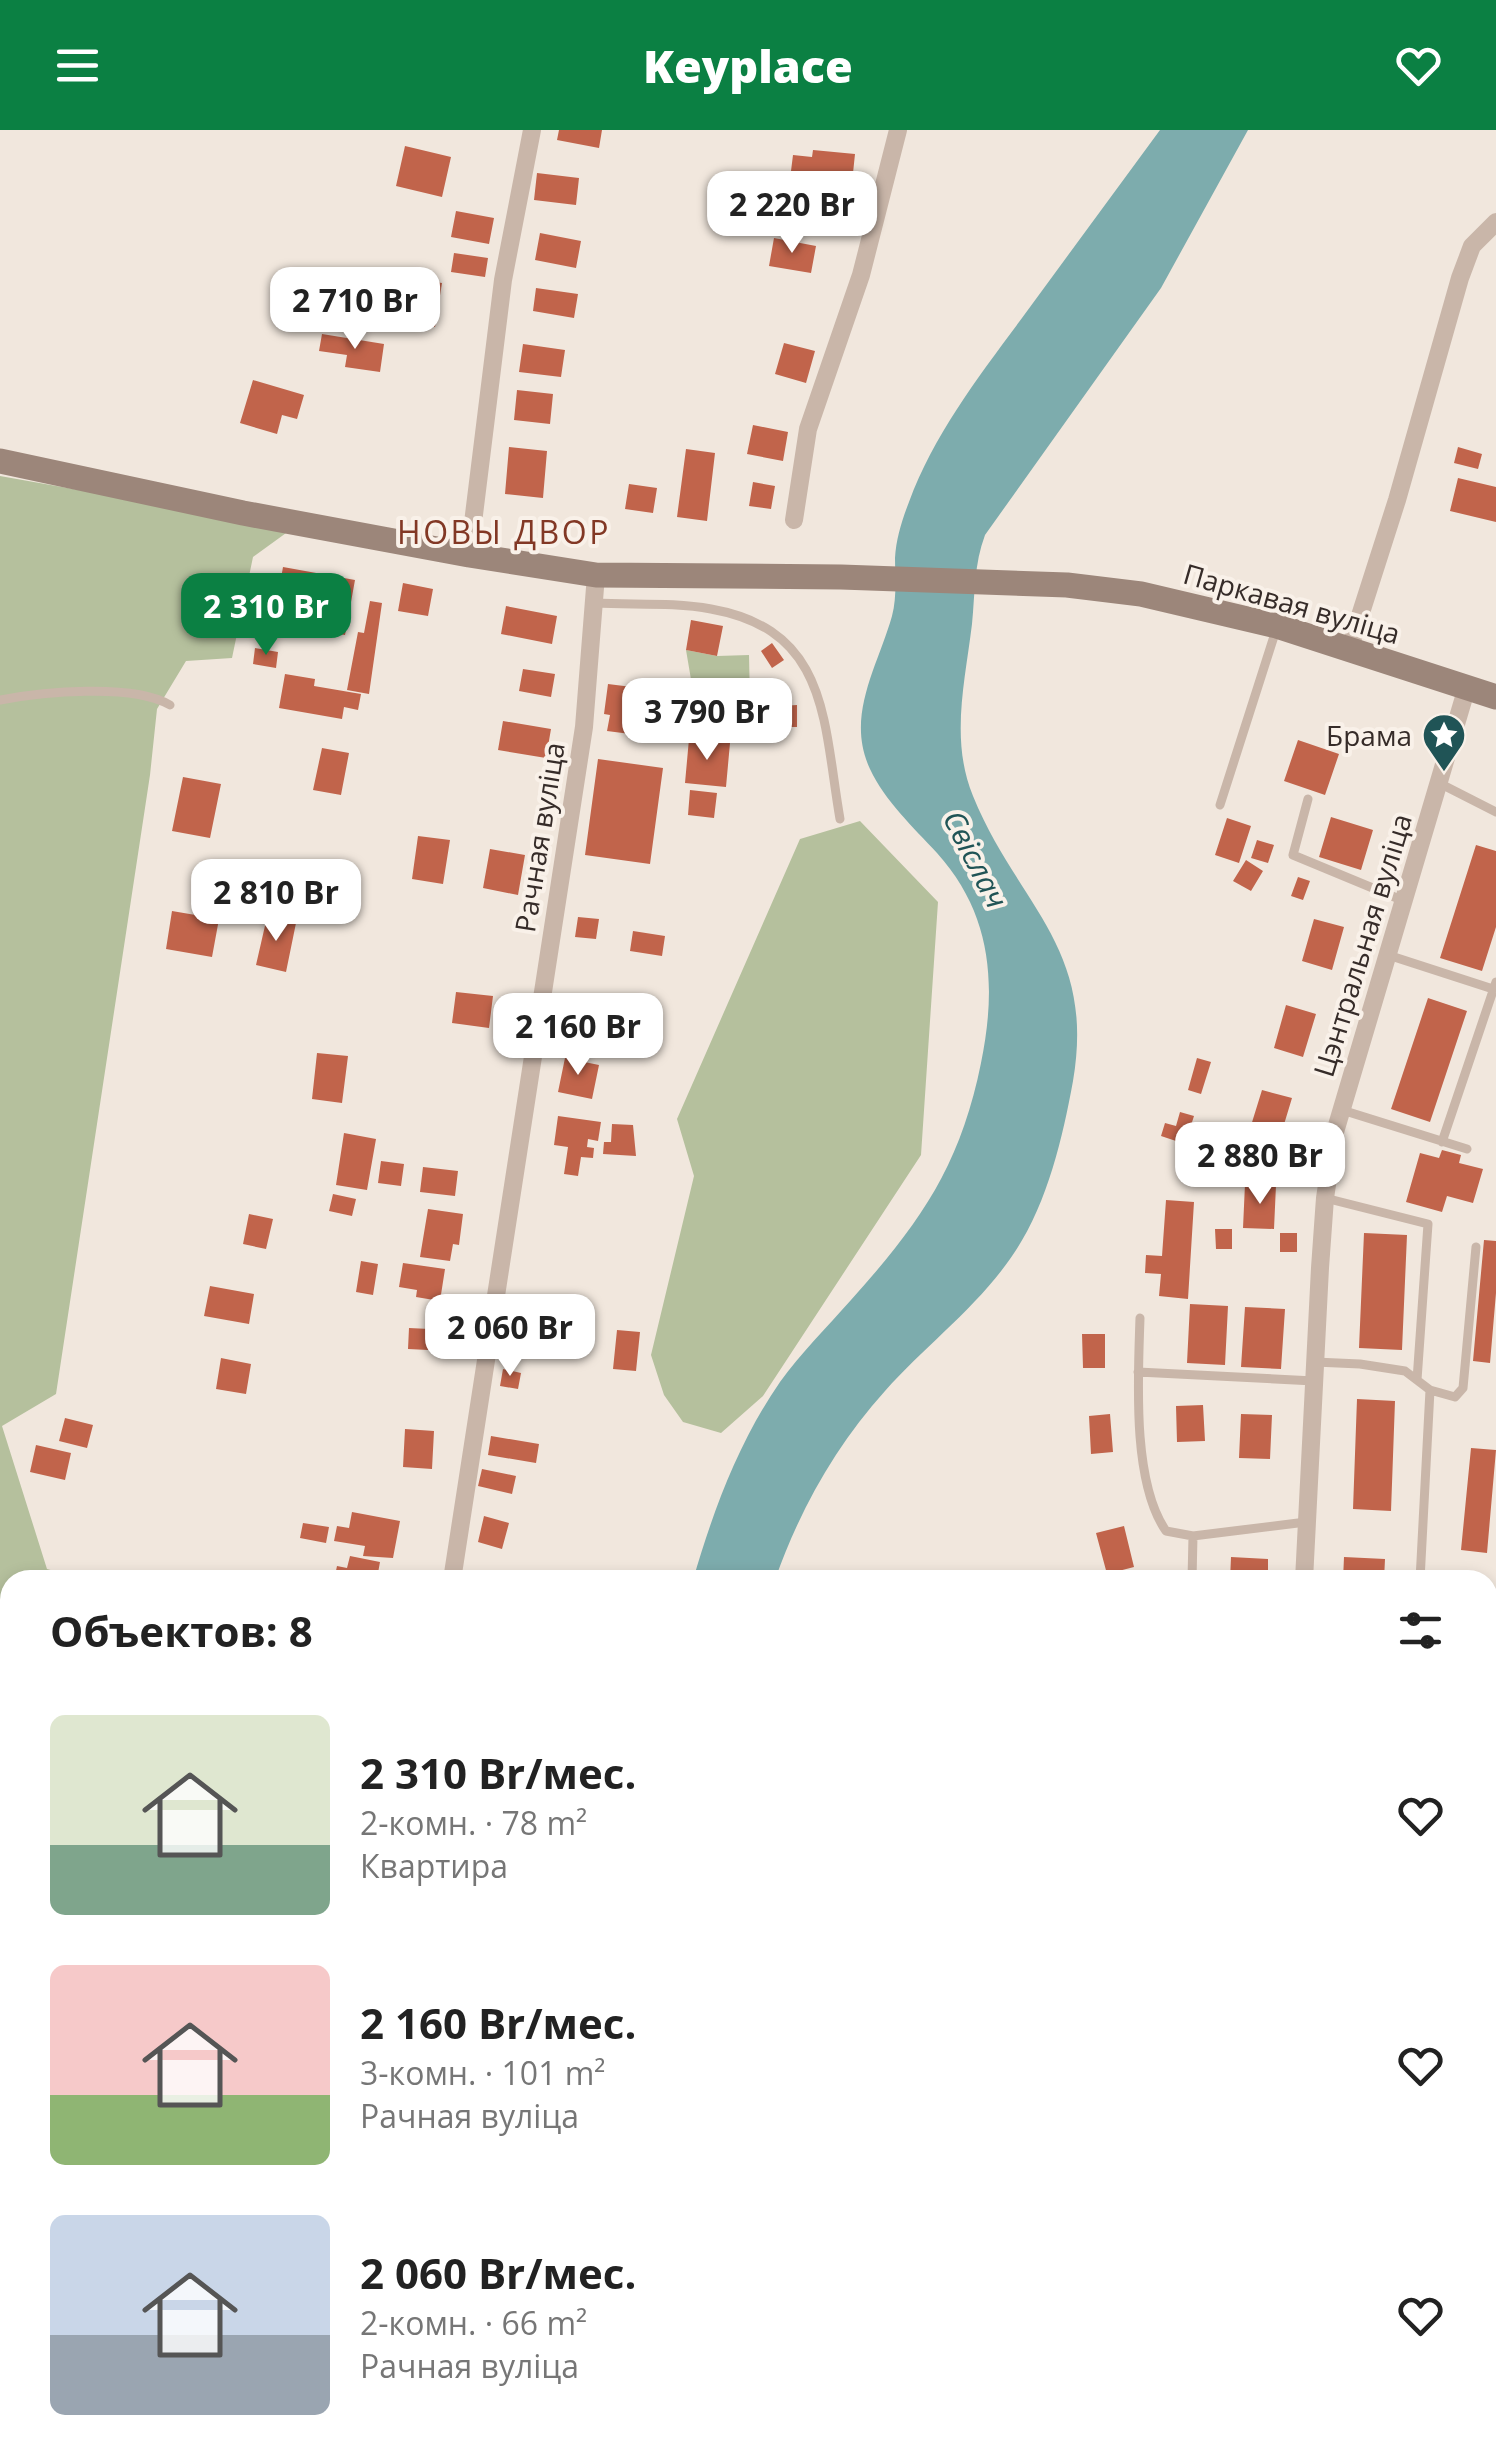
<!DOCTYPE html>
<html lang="ru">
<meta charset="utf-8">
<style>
body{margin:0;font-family:"Open Sans",sans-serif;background:#f6f6f6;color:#222;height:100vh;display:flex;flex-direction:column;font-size:38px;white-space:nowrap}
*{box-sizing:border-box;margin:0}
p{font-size:32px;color:#767676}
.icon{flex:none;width:55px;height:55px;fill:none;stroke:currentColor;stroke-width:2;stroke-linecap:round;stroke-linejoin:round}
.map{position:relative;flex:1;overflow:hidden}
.panel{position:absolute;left:0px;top:1440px;width:1498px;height:892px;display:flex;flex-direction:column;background:#fff;border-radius:30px 30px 0 0;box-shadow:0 5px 15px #0003}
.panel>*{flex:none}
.price{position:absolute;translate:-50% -85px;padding:0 22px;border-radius:20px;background:#fff;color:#222;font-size:32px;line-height:65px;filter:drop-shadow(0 2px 5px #0008)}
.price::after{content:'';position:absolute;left:50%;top:60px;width:30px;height:22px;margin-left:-15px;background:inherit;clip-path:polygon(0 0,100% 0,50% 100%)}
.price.on{background:#0b8043;color:#fff}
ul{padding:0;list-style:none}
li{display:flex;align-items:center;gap:30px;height:250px;padding:0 50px}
li span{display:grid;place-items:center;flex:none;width:280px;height:200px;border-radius:15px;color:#555}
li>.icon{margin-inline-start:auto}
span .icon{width:120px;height:120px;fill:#fffc;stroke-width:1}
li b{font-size:42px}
h2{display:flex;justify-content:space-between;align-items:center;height:120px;padding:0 50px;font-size:42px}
header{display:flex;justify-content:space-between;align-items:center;height:130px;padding:0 50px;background:#0b8043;color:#fff;font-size:45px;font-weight:800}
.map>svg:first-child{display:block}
</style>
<header><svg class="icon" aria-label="menu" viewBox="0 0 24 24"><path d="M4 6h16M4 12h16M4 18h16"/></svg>Keyplace<svg class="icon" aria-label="heart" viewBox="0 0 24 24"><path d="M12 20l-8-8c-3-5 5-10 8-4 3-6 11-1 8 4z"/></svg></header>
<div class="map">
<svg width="1496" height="2331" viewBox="0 0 1496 2331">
<rect width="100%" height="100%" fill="#f1e7dd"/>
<path fill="#b5c09d" d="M0 346 293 398 253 427 232 528 186 531 157 579 150 645 56 1264 2 1296 47 1439 86 1450H10V2014L0 2043Z
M686 520 717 526 749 525 750 572 694 567Z
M860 691 938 772 921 1025 763 1266 721 1303 683 1292 664 1265 651 1225 694 1046 677 989 800 709Z"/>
<path fill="#7dacad" d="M1160 0H1248L1161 158 985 405C974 434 975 463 972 494 965 552 950 610 973 666 1018 776 1096 816 1073 951 1062 1011 1046 1079 1010 1129 975 1179 925 1216 885 1261 836 1315 799 1381 775 1450H693C713 1381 739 1311 780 1252 801 1223 827 1197 851 1170 920 1093 960 1037 981 933 997 855 992 784 937 723 913 697 885 671 870 639 845 586 878 536 892 486 897 467 895 448 895 428 896 409 902 390 909 372 934 304 979 246 1022 188 1068 125 1114 63 1160 0Z"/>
<path fill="#c1644b" d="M559 0H602L599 18 557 10Z
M405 16 451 27 442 67 396 56Z
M813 20 855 24 853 43 834 41 833 54 810 52 811 43 791 41 793 25 812 27Z
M537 43 579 48 576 75 534 70Z
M800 55 847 61 846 65 866 67 864 82 798 74Z
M747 73 773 75 771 94 746 91Z
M806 80 846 86 843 104 803 98Z
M456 81 494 88 489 114 451 107Z
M540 103 581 111 576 138 535 130Z
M774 108 816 116 811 143 769 136Z
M454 123 488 128 485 147 451 142Z
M411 148 442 153 435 197 404 193Z
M536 158 578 164 574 188 533 181Z
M322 204 384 214 380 242 345 237 347 225 319 221Z
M784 213 815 221 806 253 775 244Z
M523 214 565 220 561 247 519 242Z
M253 250 304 265 297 289 282 285 277 304 240 293Z
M517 260 553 264 550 294 514 290Z
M753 295 788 302 783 331 747 324Z
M509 317 547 321 543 368 505 364Z
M1458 317 1482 324 1478 339 1454 333Z
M686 319 715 323 707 391 677 387Z
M1458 348 1496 357V392L1450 381Z
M753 352 775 356 771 379 749 376Z
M629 354 657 358 653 383 625 379Z
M283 437 355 450 345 505 273 493 276 477 265 475 269 452 280 454Z
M403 453 433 459 428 486 398 481Z
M370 471 382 473 369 564 347 560 358 502 364 503Z
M506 476 557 486 552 514 501 504Z
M691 490 723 496 717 526 686 520Z
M772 513 784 530 772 538 761 521Z
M255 518 278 522 276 538 253 534Z
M523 539 555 544 551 567 519 561Z
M285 544 315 549 314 556 361 564 358 580 344 577 342 589 279 578Z
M608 554 632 557 631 565 652 567 646 606 607 601 610 585 604 584Z
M704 568 743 571 740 610 701 607Z
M797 575V597H781V576Z
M503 591 551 599 546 628 498 620Z
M689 609 730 613 726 657 685 653Z
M1298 610 1339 624 1325 665 1284 651Z
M322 618 349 623 341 665 313 660Z
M598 629 663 638 650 734 585 725Z
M183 647 221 654 210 708 172 701Z
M690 660 717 663 714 688 688 685Z
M1331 687 1373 700 1361 740 1319 727Z
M1227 688 1251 696 1239 733 1215 725Z
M418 706 450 710 443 754 412 749Z
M1257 710 1274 715 1268 733 1251 728Z
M1476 715 1496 721V797L1482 841 1440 828Z
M490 719 525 725 518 765 483 758Z
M1246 730 1263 741 1251 761 1233 751Z
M1298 747 1310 751 1303 770 1291 766Z
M172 781 219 789 212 827 166 819Z
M267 787 296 793 286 842 256 835Z
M578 787 599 789 596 809 575 807Z
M1314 789 1344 797 1332 840 1302 831Z
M633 801 665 806 662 826 630 821Z
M456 862 493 866 489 898 452 893Z
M1428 868 1467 881 1430 992 1391 979Z
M1286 875 1316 884 1303 927 1274 918Z
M317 923 348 926 342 973 312 969Z
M565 928 599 935 592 969 558 962Z
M1197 928 1211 932 1201 964 1188 960Z
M1262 960 1292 968 1279 1011 1249 1002Z
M1180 982 1194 986 1185 1014 1161 1006 1165 993 1176 996Z
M558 986 601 992 598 1011 588 1009 587 1017 594 1018 593 1028 581 1027 578 1046 564 1044 568 1017 554 1015Z
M612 994 633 995 636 1026 603 1024 604 1012H611Z
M344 1003 376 1009 367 1060 336 1055Z
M1442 1020 1461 1025 1459 1033 1483 1039 1473 1073 1447 1066 1442 1082 1406 1072 1420 1023 1439 1028Z
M381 1031 404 1034 401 1056 378 1053Z
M423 1037 458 1041 455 1066 420 1062Z
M1245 1054 1276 1055 1274 1099 1243 1098Z
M333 1064 356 1069 352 1086 329 1081Z
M1166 1070 1194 1072 1188 1169 1159 1166 1161 1144 1145 1143 1146 1125 1162 1126Z
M428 1079 463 1084 459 1115 453 1114 450 1131 420 1127Z
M249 1084 273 1089 266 1119 243 1114Z
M1215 1099H1232V1119H1216Z
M1280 1103H1297V1122H1280Z
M1364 1103 1407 1105 1402 1220 1359 1218Z
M1484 1110 1496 1111V1163L1490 1233 1473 1231Z
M361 1131 378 1134 373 1165 356 1162Z
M403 1133 445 1139 440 1171 416 1167 417 1160 399 1157Z
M210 1156 254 1164 249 1194 204 1186Z
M1190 1174 1228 1176 1225 1235 1187 1233Z
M1245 1177 1285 1179 1281 1239 1241 1237Z
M524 1185 568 1190 565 1214 521 1209Z
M409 1198 450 1200 448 1221 408 1219Z
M617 1200 640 1202 636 1241 613 1239Z
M1082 1204H1105V1238H1083Z
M221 1228 251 1234 246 1264 216 1259Z
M503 1239 521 1243 518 1259 500 1256Z
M1357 1269 1395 1271 1391 1381 1353 1379Z
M1203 1275 1205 1311 1177 1312 1176 1276Z
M1110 1284 1113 1322 1091 1324 1089 1286Z
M1241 1284 1272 1285 1270 1329 1239 1328Z
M65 1288 93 1295 87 1318 59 1311Z
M405 1299 434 1301 432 1339 403 1337Z
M491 1306 539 1314 536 1333 488 1325Z
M36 1315 71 1323 65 1350 30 1342Z
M1471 1318 1496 1320 1487 1423 1461 1420Z
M482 1339 516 1346 512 1364 478 1356Z
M352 1382 400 1391 393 1428 363 1426 365 1416 334 1411 337 1396 349 1398Z
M484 1386 509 1393 502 1419 478 1412Z
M303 1393 329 1397 326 1413 300 1408Z
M1124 1396 1134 1437 1107 1444 1096 1403Z
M350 1426 380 1432 378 1443 385 1444 384 1450H334L337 1436 347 1438Z
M1231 1427 1268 1429V1450H1230Z
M1344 1427 1385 1429 1384 1450H1343Z
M487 2322H554L565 2327 564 2331H484Z
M604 2322H645L642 2331H626Z"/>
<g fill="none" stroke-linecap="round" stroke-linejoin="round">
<path stroke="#c9b6a9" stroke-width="9" d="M595 473C633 475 674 472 711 479 829 500 823 591 840 689
M0 570C42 562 133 553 170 575
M1439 653 1496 682
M1308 669 1293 725 1404 771
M1220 675 1277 497
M1388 825 1493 859
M1342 980 1467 1019
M1442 1012 1496 852
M1325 1068 1428 1094 1417 1250
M1140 1188C1138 1249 1132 1352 1166 1401L1193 1406 1306 1392
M1315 1232 1360 1234 1405 1241 1430 1260 1455 1267 1463 1258 1476 1117
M1138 1242 1314 1251
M1192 1450 1193 1406
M1420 1450 1430 1260
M1488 2047H1496
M588 2331H606"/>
<path stroke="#c9b6a9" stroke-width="18" d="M794 390 808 299 861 145 898 0
M469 425 503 150 532 0
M1350 517 1397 370 1460 148 1472 116 1496 92
M452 1450 584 597 596 445
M1304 1450 1320 1138 1325 1068 1335 1002 1467 557
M1488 1614 1496 1616
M1488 2218H1496
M111 2331 114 2322"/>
<path stroke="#9c867a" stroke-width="25" d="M0 331 243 383 469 425 596 445 841 447 1067 455 1141 464 1277 496 1496 567"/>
</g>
<defs>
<g id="sight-pin" transform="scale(2.25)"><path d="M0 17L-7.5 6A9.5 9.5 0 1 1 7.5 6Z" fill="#205456" stroke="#f9f1e9"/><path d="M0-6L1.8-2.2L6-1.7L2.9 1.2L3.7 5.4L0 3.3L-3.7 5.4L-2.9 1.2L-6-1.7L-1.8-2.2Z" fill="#fff"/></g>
</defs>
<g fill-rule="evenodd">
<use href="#sight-pin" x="1444" y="605"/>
</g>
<g text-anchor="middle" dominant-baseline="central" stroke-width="8" stroke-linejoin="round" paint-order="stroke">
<g font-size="28" fill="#362c29" stroke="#f9f1e9">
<text transform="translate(1292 473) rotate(16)">Паркавая вуліца</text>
<text transform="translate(539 707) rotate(-81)">Рачная вуліца</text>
<text transform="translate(1362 815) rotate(-73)">Цэнтральная вуліца</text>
</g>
<g font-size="28" fill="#362c29" stroke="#f9f1e9" text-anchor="end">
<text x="1412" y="605">Брама</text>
</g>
<g font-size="30" font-style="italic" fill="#205456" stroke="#f9f1e9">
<text transform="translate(976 729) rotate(63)">Свіслач</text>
</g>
<g font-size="32" letter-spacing="2.5" fill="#823825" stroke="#f9f1e9">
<text x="504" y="401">НОВЫ ДВОР</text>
</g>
</g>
</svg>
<b class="price" style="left:792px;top:126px">2 220 Br</b>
<b class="price" style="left:355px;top:222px">2 710 Br</b>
<b class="price on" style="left:266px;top:528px">2 310 Br</b>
<b class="price" style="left:707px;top:633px">3 790 Br</b>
<b class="price" style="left:276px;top:814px">2 810 Br</b>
<b class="price" style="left:578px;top:948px">2 160 Br</b>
<b class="price" style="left:1260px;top:1077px">2 880 Br</b>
<b class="price" style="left:510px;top:1249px">2 060 Br</b>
<section class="panel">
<h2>Объектов: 8<svg class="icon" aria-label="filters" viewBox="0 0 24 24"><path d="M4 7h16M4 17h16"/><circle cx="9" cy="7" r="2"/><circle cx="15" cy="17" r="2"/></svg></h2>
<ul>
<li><span style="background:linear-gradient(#dfe7d0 65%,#7fa58c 0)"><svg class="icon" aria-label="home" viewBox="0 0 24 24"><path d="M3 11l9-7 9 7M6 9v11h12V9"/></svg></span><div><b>2 310 Br/мес.</b><p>2-комн. · 78 m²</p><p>Квартира</p></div><svg class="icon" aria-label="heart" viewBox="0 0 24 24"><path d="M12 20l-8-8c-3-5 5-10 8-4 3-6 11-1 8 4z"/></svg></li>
<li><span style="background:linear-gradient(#f6c9c9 65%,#8fb573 0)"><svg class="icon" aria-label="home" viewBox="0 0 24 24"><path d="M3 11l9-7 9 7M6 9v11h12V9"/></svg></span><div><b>2 160 Br/мес.</b><p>3-комн. · 101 m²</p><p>Рачная вуліца</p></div><svg class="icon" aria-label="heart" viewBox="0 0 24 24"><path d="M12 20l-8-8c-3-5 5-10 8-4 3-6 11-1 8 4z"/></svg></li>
<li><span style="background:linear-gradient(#c9d6e8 60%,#9aa5b1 0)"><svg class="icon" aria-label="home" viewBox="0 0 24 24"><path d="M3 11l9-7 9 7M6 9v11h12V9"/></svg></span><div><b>2 060 Br/мес.</b><p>2-комн. · 66 m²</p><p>Рачная вуліца</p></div><svg class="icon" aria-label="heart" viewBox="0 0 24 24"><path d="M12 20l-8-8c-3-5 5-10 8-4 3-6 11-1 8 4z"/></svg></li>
</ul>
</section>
</div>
